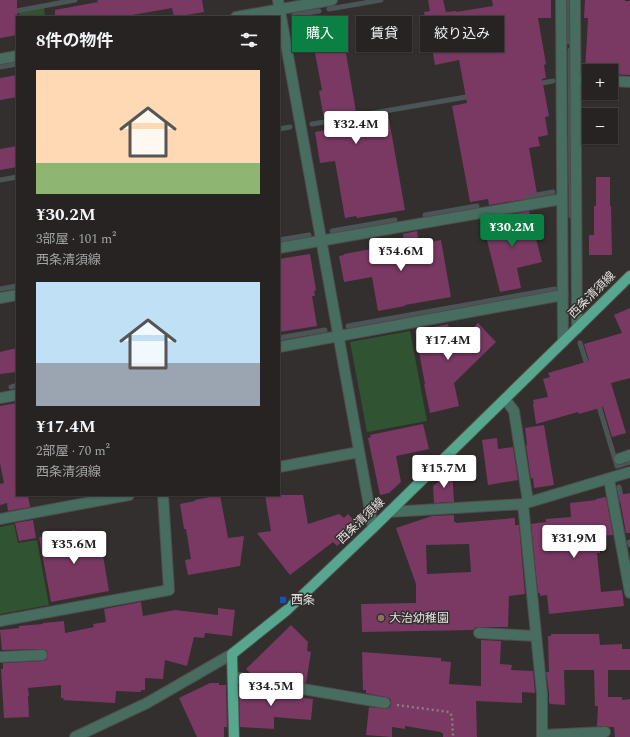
<!DOCTYPE html>
<html lang="ja">
<meta charset="utf-8">
<style>
body{margin:0;font-family:Spectral,"Noto Sans JP",serif;background:#322f2f;color:#f1f3f6;height:100vh;display:flex;flex-direction:column;font-size:15px;white-space:nowrap}
*{box-sizing:border-box;margin:0}
p{font-size:13px;color:#a4a4a5}
.icon{flex:none;width:22px;height:22px;fill:none;stroke:currentColor;stroke-width:2;stroke-linecap:round;stroke-linejoin:round}
.map{position:relative;flex:1;overflow:hidden}
.sheet{position:absolute;left:16px;top:16px;width:264px;height:480px;display:flex;flex-direction:column;background:#262322;border-radius:0px;box-shadow:0 1px 3px #0004,0 0 0 1px #424040}
.sheet>*{flex:none}
.top-card{position:absolute;left:292px;top:16px;width:278px;height:36px;display:flex;gap:8px}
.fabs{position:absolute;left:582px;top:64px;display:grid;gap:8px}
.fabs a{display:grid;place-items:center;width:36px;height:36px;border-radius:0px;background:#262322;box-shadow:0 1px 3px #0004,0 0 0 1px #424040;font-size:20px}
.price{position:absolute;translate:-50% -34px;padding:0 9px;border-radius:4px;background:#fff;color:#222;font-size:13px;line-height:26px;filter:drop-shadow(0 1px 2px #0008)}
.price::after{content:'';position:absolute;left:50%;top:24px;width:12px;height:9px;margin-left:-6px;background:inherit;clip-path:polygon(0 0,100% 0,50% 100%)}
.price.current{background:#0b8043;color:#fff}
ul{padding:0;list-style:none}
li{display:grid;align-content:center;gap:8px;height:212px;padding:0 20px}
li span{display:grid;place-items:center;height:124px;border-radius:0px;color:#555}
li>.icon{margin-inline-start:auto}
span .icon{width:72px;height:72px;fill:#fffc;stroke-width:1}
li b{font-size:17px}
h2{display:flex;justify-content:space-between;align-items:center;height:48px;padding:0 20px;font-size:17px}
.pill{padding:0 14px;border-radius:0px;background:#262322;box-shadow:0 1px 3px #0004,0 0 0 1px #424040;font-size:14px;line-height:36px}
.pill.current{background:#0b8043;color:#fff}
.map>svg:first-child{display:block}
</style>
<div class="map">
<svg width="630" height="737" viewBox="0 0 630 737">
<rect width="100%" height="100%" fill="#332f2e"/>
<path fill="#305332" d="M44 8 45 17H20L19 12Z
M410 331 427 421 367 432 350 342Z
M14 524 18 543 37 540 49 605 0 614V527Z"/>
<g fill="none" stroke-linecap="round" stroke-linejoin="round">
<path stroke="#4b5555" stroke-width="5" d="M569 0V42
M329 9 381 0
M0 14 75 0
M294 15 319 11
M570 50 571 216
M0 67 17 64
M537 84 553 81
M350 117 472 96
M312 124 331 121
M279 129 290 127
M0 180 17 177
M520 198 553 192
M425 215 477 206
M332 231 395 220
M279 240 309 235
M0 289 17 286
M348 326 555 289
M279 338 325 330
M580 343 588 368
M11 387 17 385
M598 403 617 466 630 462
M619 487 622 501
M629 542 630 545"/>
</g>
<path fill="#793963" fill-rule="evenodd" d="M0 0H17V35L0 38Z
M97 0H202L204 12 174 17 172 8 121 17H55V10L98 2Z
M428 0H443L446 12 456 11V12L493 6 492 0H551V18H538L546 64 544 65 546 78 542 79 549 116 545 117 548 135 538 137 540 146 529 148 537 194 525 195 526 199 489 205 488 199 470 202 452 106 467 103 459 60 435 65 430 37 429 38 424 12 430 11Z
M585 0H625V1H630V75L611 74V71H589V73L585 72 588 18H584Z
M345 47 358 124 389 119 405 210 357 218 356 216 345 218 335 161 320 163 315 132 326 130 319 91 322 90 315 53Z
M17 75V97L0 100V78Z
M17 146V167L0 170V149Z
M596 177H610V206H611L612 255H589V235H594V206H596Z
M529 211 542 262 517 268 521 288 500 292 484 228 493 225 492 218Z
M417 231 419 244 441 240 451 297 405 305V306L378 311 372 277 344 282 339 256 344 255V254L404 243 403 234Z
M310 254 316 290 314 291 315 296H312L317 326 279 332V259Z
M630 308V378L611 383 626 433 612 437 603 407 579 414 578 412 536 424 533 404H534L533 400 548 397 543 379 550 377 548 373 589 361 584 344 622 333 614 315Z
M478 323 496 342 454 383 459 406 430 413 424 384H425L415 331 448 324 452 343 467 328 470 331Z
M17 348V372L0 374V352Z
M17 403V495H28L30 507 8 511 7 503 0 505V484L4 483 0 463V406Z
M423 424 429 449 396 456 401 482 389 493 380 495 368 438 371 437 370 435Z
M544 425 554 485 534 488 533 478 531 479 526 445H527L525 428Z
M497 438 498 449 513 447 518 480 488 485 482 440Z
M452 468 454 502 434 503 433 486 437 483H438V481Z
M630 493V533H626L619 495Z
M220 495 228 538 244 536 240 566 188 575 185 560 191 559 186 529H184L180 504 195 501V500Z
M265 495H303L308 524 339 514 344 518 348 514 359 525 337 546 333 542 290 575 257 533 271 531Z
M606 497 613 535 598 536 600 553H597L601 592 622 590 624 606 549 614 547 595 540 596V593H538L531 524 546 522V519L571 517 570 503 596 500V499Z
M454 515V522H456V523L515 518V525H519L525 594 509 596 508 627H476L473 630 362 632 361 604 416 603V584L396 528 432 516ZM469 544 471 572 427 574 426 545Z
M33 520 36 538 19 541 15 523Z
M76 530 77 534 85 532V534L99 532 109 591 51 602 39 537Z
M141 602 143 616 175 610 218 615V608L235 610 232 636 205 633 204 638 194 637 187 666 165 660 163 679 145 678V690H141V692L116 691 115 703 63 700 64 698H61V685L28 688 29 696H28L29 717 4 718 1 669H3V663L42 661 46 660 48 655 47 651 42 649 2 650 0 630 19 628V626L43 624V623L64 621 65 633 94 627 93 624 106 622 104 609Z
M291 625 308 642 307 651 311 652 306 683 250 673 246 669Z
M551 634H599L600 645 622 644V649H630V670H608V697H622V700L630 699V737H615L614 727H609L605 726H597L598 706H595L594 670H564L565 705 550 704V703H549V693L546 672H549L548 636H551Z
M481 640 501 641 500 664 512 665 511 670 533 671 535 693 522 692V703L476 701 477 737H443V733H441V732L405 726V729L392 727V737L366 735 369 707 387 709 390 707 391 704V700L389 698 366 693V690H363L362 652 441 658V661L451 662 449 684 481 686Z
M210 683H219V685H226L227 727H224V737H197L179 698Z
M239 686H247L304 696 303 698 313 699 311 720 274 717V729L240 727Z"/>
<g fill="none" stroke-linecap="round" stroke-linejoin="round">
<g stroke="#4f4c4b" stroke-width="12">
<path id="minor" d="M278 0 373 528
M561 0 563 342
M575 0 577 329
M236 17 332 0
M0 59 17 56
M576 79 589 80
M611 81 630 82
M279 248 562 199
M0 298 17 295
M279 347 563 295
M0 398 17 395
M505 399 514 411 528 502
M619 459 630 455
M279 467 359 452
M609 479 630 593
M523 504 542 694V737
M389 512 523 504 630 472
M0 519 129 495
M0 621 169 590 163 495
M479 633 536 636
M0 657 42 655
M233 677 385 703
M542 735 605 732
M75 737 147 703 232 654"/>
</g>
<g stroke="#4f4c4b" stroke-width="12">
<path id="major" d="M234 737 232 654 287 610 373 528 563 342 630 276"/>
</g>
<path stroke="#848180" stroke-width="2.5" stroke-dasharray="2 3" stroke-linecap="butt" d="M397 705 449 712 452 716 453 737"/>
<use href="#minor" stroke="#476c60" stroke-width="10"/>
<use href="#major" stroke="#56a78e" stroke-width="10"/>
</g>
<rect fill="#1a4fb4" stroke="#332f2e" stroke-width="1.5" x="279" y="596" width="8" height="8" rx="2"/>
<circle fill="#8d6e63" stroke="#332f2e" stroke-width="1.5" cx="381" cy="618" r="4"/>
<g text-anchor="middle" dominant-baseline="central" stroke-width="3" stroke-linejoin="round" paint-order="stroke">
<g font-size="12" fill="#e4e2e1" stroke="#332f2e">
<text transform="translate(592 295) rotate(-45)">西条清須線</text>
<text transform="translate(361 521) rotate(-44)">西条清須線</text>
</g>
<g font-size="12" fill="#e4e2e1" stroke="#332f2e" text-anchor="start">
<text x="291" y="600">西条</text>
<text x="389" y="618">大治幼稚園</text>
</g>
</g>
</svg>
<div class="fabs">
<a>+</a>
<a>−</a>
</div>
<b class="price" style="left:356px;top:145px">¥32.4M</b>
<b class="price current" style="left:512px;top:248px">¥30.2M</b>
<b class="price" style="left:401px;top:272px">¥54.6M</b>
<b class="price" style="left:448px;top:361px">¥17.4M</b>
<b class="price" style="left:444px;top:489px">¥15.7M</b>
<b class="price" style="left:574px;top:559px">¥31.9M</b>
<b class="price" style="left:74px;top:565px">¥35.6M</b>
<b class="price" style="left:271px;top:707px">¥34.5M</b>
<div class="top-card">
<a class="pill current">購入</a>
<a class="pill">賃貸</a>
<a class="pill">絞り込み</a>
</div>
<section class="sheet">
<h2>8件の物件<svg class="icon" aria-label="filters" viewBox="0 0 24 24"><path d="M4 7h16M4 17h16"/><circle cx="9" cy="7" r="2"/><circle cx="15" cy="17" r="2"/></svg></h2>
<ul>
<li><span style="background:linear-gradient(#ffd9b3 75%,#8fb573 0)"><svg class="icon" aria-label="home" viewBox="0 0 24 24"><path d="M3 11l9-7 9 7M6 9v11h12V9"/></svg></span><div><b>¥30.2M</b><p>3部屋 · 101 m²</p><p>西条清須線</p></div></li>
<li><span style="background:linear-gradient(#bfe0f5 65%,#9aa5b1 0)"><svg class="icon" aria-label="home" viewBox="0 0 24 24"><path d="M3 11l9-7 9 7M6 9v11h12V9"/></svg></span><div><b>¥17.4M</b><p>2部屋 · 70 m²</p><p>西条清須線</p></div></li>
</ul>
</section>
</div>
